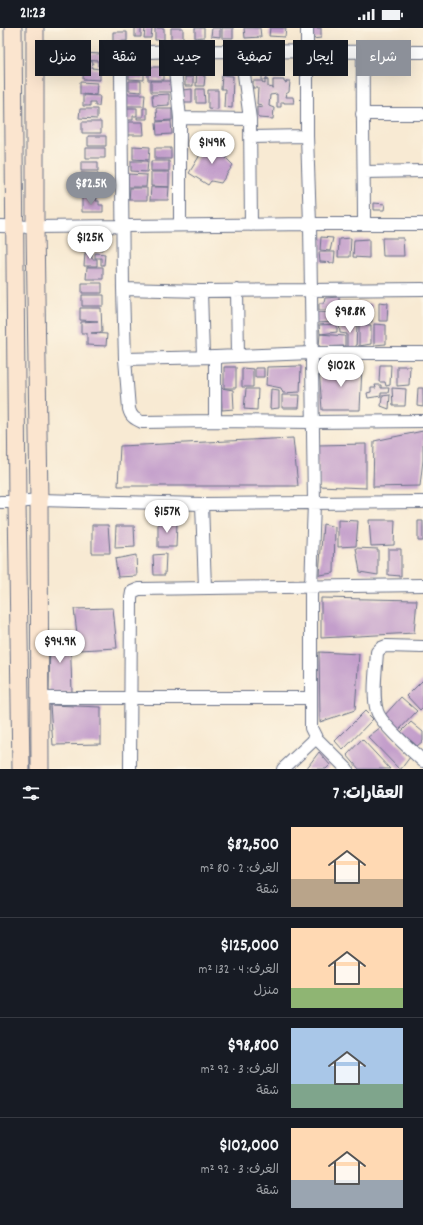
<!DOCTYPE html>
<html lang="ar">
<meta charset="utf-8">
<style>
body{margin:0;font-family:Dekko,"Playpen Sans Arabic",sans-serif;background:#242831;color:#f1f3f6;direction:rtl;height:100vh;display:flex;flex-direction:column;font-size:15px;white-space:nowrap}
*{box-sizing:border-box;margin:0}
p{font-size:13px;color:#9ea1a6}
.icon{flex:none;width:22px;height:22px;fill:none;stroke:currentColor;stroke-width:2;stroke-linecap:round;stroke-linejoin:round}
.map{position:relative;height:741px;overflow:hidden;direction:ltr}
.details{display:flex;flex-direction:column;background:#171b24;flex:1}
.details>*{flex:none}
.guide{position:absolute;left:12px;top:12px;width:399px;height:36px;direction:rtl;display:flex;gap:8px}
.price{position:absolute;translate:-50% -34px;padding:0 9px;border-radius:14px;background:#fff;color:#222;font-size:13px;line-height:26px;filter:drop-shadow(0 1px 2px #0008)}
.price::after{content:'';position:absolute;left:50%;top:24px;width:12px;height:9px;margin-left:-6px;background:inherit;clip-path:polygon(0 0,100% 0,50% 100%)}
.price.on{background:#8c9099;color:#fff}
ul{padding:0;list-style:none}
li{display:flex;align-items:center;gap:12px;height:100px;padding:0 20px}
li+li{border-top:1px solid #363941}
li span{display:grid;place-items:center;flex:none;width:112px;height:80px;border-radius:0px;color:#555}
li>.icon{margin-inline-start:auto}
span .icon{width:48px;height:48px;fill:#fffc;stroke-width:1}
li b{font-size:17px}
h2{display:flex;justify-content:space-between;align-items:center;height:48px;padding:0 20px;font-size:17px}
.pill{padding:0 14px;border-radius:0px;background:#171b24;box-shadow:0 4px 16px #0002;font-size:14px;line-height:36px}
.pill.on{background:#8c9099;color:#fff}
.status{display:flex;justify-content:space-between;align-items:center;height:28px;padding:0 20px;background:#171b24;direction:ltr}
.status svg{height:11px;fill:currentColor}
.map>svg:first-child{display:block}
</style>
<div class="status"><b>21:23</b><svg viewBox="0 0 49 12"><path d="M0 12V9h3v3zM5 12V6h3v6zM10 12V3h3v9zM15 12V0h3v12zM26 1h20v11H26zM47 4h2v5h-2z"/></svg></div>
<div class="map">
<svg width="423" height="741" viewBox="0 0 423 741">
<rect width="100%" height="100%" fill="#fcf5e5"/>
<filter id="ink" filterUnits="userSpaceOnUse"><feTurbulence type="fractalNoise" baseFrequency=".025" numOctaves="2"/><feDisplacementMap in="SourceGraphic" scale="8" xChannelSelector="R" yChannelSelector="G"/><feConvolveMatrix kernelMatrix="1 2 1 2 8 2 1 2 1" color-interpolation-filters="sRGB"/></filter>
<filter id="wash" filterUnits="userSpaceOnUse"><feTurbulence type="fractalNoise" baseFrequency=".012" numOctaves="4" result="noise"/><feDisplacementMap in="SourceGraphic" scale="16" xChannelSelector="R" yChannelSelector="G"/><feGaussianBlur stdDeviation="0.9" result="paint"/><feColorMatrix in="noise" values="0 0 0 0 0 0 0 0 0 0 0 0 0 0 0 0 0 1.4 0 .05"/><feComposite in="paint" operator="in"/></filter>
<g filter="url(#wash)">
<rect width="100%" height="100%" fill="#f8ead3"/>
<g id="blocks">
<path fill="#c39ecb" d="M135 0H141V9H135Z
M145 0H152L151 10H144Z
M155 0H164V12H155Z
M171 0H183V11L171 12Z
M195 0H204V9L195 10Z
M212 0H220V9L211 8Z
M222 0H233V10H222Z
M244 0H260L261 9 245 10Z
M270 0H286L285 9 269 8Z
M311 0H321V10L312 11Z
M113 4H127V13L113 14Z
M83 25 101 26V38H98V33L83 32Z
M84 33 93 34 92 40 100 41V52L83 51Z
M266 37 267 52H262V46H250V38Z
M182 38H193L192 47H182Z
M197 38H204L203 48H205L204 58H196Z
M129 39H144V52L129 51Z
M148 39H164V52H148Z
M222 47 233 48 232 80 224 79 225 61H221Z
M185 49H193V58H185Z
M265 52H268V59L273 60V52H284V54L286 55 287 53H290L289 64 286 66 285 69H293L294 75H284V74H281V79H277V66L270 67 269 78 274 80 273 91 259 90 257 88V78L262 79V77L257 76 258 60H253V53H262L263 55 265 56Z
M129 53H141V64L129 63Z
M151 53H174L173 64H151Z
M80 54 97 55 96 67 80 66Z
M192 61V74H183L182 62Z
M196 61H204L205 75H196Z
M208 62H218V81L208 80Z
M126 66H145L144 78H126Z
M169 66V77L153 78 152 67Z
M83 67 100 68 99 78H95V74H90V78H83Z
M127 80H137V88H133V92H126Z
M143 80H147V91H137V89H143Z
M156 80H172V92L157 93Z
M80 81H97V91L79 90Z
M171 93 172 106 157 107 156 94Z
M82 94H101V105H82Z
M126 94H143L144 107H126Z
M88 108H106V118H88Z
M208 114 228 126 226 130 233 137 221 155 211 153 208 157 189 145Z
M133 118 150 119 149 132 133 131Z
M86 120H105V130H86Z
M155 120H171V131H155Z
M131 133H148L147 144 131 143Z
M151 133H169V143H151Z
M81 134H98V143H81Z
M151 144H169V159L151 158Z
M81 145 98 146V155L80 154Z
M128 146 147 147 146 159H127Z
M81 158H97V169H80Z
M151 159H169L168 172H150Z
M130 160H147V172H129Z
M82 170H97L96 173H99V177H103V184H82Z
M374 175 385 176 384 182H374Z
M321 209 333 210 330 223 320 222Z
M351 210 350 229H338L339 211Z
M382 210H403L404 228H383Z
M94 211 102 212V222L98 221V216L93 215Z
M369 211V230L353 229 354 212Z
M82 212H86L87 218H92V223H81Z
M319 224H335L334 235 320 234Z
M85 225H92V231H97V238H84Z
M95 225 105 226 104 237H101V230H95Z
M87 239H103V251H86Z
M82 255H102V265H82Z
M82 267H104V278H82Z
M339 269V282H319V275H324L325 270Z
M352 274V293H341V275Z
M355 274H364L366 283 359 284 360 292H355Z
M379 274 388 275 387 293H379Z
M366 275 372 276V294H362V286L366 285Z
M80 280H101L102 304 91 305 107 306 106 318 87 317V305H81V294L98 293 80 292Z
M314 284 339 285 337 294 316 295Z
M339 295 357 297 356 320H347V306L340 305Z
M337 296V304L320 306 345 308V318L319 319 320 306 319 297Z
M359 296 371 297V316L359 318Z
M374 296 386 297V316L374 317Z
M380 337H391L390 357 386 358 385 354H379Z
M301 338 300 364 283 365 281 360 266 357 267 339Z
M362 338 360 382H322L319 339Z
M397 338H410L409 357 397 358Z
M224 339H236V360H224Z
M242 340 253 341V359H242Z
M255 340H264V349H255Z
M375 357H381V360H389L388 365H381V368L368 370 367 365 371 364V360H376Z
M221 360 233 362 234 381 222 382Z
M392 360 406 361 405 378H393Z
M418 360H423V379L417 378Z
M246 361H258L257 382 244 381Z
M271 361 279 362V380L270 381Z
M282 367H300L299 380H282Z
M390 367 389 381 381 378 382 368Z
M423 403V432L420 458 373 459 374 413Z
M293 410 298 458H118L120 418Z
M366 416V460L319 458 317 417Z
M338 492 358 493 356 518 338 519Z
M369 492H395L394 517 371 518Z
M158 493 177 495 176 519H158Z
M418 493H423V513H418Z
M323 496 335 499 334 545 319 547Z
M92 497H108L110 525H92Z
M116 498H134L135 519 115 520Z
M356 520 378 521V547L360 544Z
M388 521H401V548L388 547Z
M166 526 165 547H154L153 527Z
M136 527 137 548 118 549 115 531Z
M321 570 417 572 414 605 321 610Z
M113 580 117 620 79 622 74 581Z
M70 604 72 664 49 666 50 608Z
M319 624 359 626 355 682 320 694Z
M423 652V679L420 682 407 668Z
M401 669 417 683 399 702 384 688Z
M50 677 101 679V716L53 717Z
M365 683 373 691 343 722 335 713Z
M411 694 423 704V713L417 718 401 704Z
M381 699 410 729 401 741H399L368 709Z
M362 711 390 741H359L347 727Z
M319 724 330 737 326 741H306Z"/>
</g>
</g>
<g filter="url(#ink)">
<use href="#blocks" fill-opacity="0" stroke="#687087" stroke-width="1"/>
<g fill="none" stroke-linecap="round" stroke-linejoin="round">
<g stroke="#687087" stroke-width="14">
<path id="street" d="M307 0V108L310 196 314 475 311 559V700L316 710 347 741
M173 23 180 90V197
M241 24 250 91 251 197
M363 24C362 81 364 139 364 196
M423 24 173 23C163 24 129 22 123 30 120 34 121 41 121 45L123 261 125 331 129 381C131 389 135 391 142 394L215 393 312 394 423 393
M362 86H423
M180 90 250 91
M250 109 307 108
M364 144 423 143
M0 198 35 199 310 196H423
M123 261 201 263 423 261
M237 262 238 328
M201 263 203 329
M215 329V393
M125 331 215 329 311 325H423
M0 474H17L39 472 202 476 423 474
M202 476 205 560
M423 619 386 618 381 620 377 624C376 642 372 667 377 683 380 695 413 724 423 733
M39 670H311
M130 741 131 570 132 564 139 561 423 557
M283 741 316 710"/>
</g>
<g stroke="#687087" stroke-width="19">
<path id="secondary" d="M13 0 17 474 21 741
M35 0V199L39 472 40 741"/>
</g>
<use href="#street" stroke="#fff" stroke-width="12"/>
<use href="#secondary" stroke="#fbe5cf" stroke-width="17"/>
</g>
</g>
</svg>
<b class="price" style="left:212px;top:137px">$149K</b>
<b class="price on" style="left:91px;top:178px">$82.5K</b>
<b class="price" style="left:90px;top:232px">$125K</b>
<b class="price" style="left:350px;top:306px">$98.8K</b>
<b class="price" style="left:341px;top:360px">$102K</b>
<b class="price" style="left:167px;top:506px">$157K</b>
<b class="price" style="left:60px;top:636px">$94.9K</b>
<div class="guide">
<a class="pill on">شراء</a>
<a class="pill">إيجار</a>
<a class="pill">تصفية</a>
<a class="pill">جديد</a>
<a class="pill">شقة</a>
<a class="pill">منزل</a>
</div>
</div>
<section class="details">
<h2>العقارات: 7<svg class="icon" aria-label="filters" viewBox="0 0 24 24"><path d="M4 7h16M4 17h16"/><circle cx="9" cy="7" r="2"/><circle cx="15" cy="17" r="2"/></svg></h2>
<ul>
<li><span style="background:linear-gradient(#ffd9b3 65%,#b9a48a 0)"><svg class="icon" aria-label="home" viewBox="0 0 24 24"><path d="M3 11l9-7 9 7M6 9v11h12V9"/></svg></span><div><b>$82,500</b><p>الغرف: 2 · 80 m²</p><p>شقة</p></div></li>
<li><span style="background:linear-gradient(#ffd9b3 75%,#8fb573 0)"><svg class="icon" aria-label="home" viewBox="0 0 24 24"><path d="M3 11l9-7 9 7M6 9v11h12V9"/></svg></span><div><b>$125,000</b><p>الغرف: 4 · 132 m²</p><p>منزل</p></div></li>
<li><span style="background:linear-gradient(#a9c7e8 70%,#7fa58c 0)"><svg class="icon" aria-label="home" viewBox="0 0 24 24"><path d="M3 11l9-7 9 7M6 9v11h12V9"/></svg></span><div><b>$98,800</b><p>الغرف: 3 · 92 m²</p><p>شقة</p></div></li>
<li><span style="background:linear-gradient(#ffd9b3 65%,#9aa5b1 0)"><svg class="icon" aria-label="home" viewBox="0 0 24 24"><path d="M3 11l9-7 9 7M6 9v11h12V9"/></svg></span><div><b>$102,000</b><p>الغرف: 3 · 92 m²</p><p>شقة</p></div></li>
</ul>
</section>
